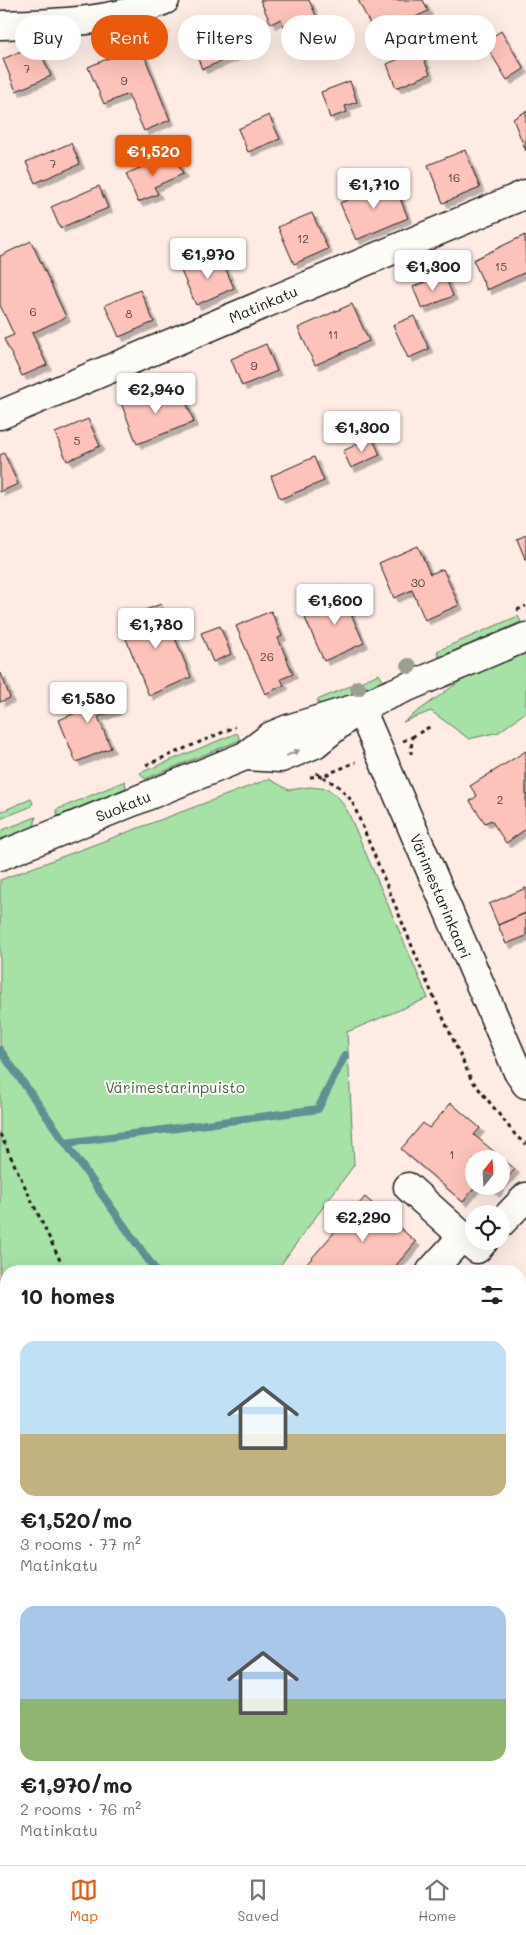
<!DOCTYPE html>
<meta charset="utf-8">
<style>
body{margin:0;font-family:Mali,sans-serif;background:#f6f6f6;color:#222;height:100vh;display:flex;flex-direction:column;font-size:19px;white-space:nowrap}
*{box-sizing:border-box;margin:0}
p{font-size:16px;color:#767676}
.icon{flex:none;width:28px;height:28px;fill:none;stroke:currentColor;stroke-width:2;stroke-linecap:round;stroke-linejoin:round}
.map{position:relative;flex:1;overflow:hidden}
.panel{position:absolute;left:0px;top:1265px;width:526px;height:600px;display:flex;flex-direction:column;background:#fff;border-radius:20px 20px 0 0;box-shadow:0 5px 20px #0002}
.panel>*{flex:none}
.guide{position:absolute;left:15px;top:15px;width:496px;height:45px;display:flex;gap:10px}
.needle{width:32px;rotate:18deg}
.buttons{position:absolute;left:465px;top:1150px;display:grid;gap:10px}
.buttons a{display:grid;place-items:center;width:45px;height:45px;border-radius:50%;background:#fff;box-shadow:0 5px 20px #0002;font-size:25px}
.price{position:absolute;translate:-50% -42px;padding:0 11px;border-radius:5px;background:#fff;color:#222;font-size:16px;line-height:32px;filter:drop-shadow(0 1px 2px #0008)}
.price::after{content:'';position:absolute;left:50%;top:30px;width:15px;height:11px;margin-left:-8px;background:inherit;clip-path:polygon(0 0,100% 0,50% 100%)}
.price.current{background:#ea580c;color:#fff}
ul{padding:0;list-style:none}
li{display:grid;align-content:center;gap:10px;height:265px;padding:0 20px}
li span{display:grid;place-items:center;height:155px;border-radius:15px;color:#555}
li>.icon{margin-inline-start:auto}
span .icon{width:90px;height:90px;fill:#fffc;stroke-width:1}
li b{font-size:21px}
h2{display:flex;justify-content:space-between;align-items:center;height:60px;padding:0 20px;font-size:21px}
.chip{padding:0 18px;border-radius:22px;background:#fff;box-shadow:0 5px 20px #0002;font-size:18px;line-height:45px}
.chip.current{background:#ea580c;color:#fff}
.menu{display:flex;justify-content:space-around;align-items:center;height:70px;border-top:1px solid #e0e0e0;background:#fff;font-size:14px;color:#767676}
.menu a{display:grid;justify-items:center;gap:2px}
.menu .current{color:#ea580c}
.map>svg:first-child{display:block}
</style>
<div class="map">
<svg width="526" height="1865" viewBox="0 0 526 1865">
<defs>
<filter id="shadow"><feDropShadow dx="4.5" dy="4.5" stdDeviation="0" flood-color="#0004"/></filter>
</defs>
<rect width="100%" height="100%" fill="#fdebe4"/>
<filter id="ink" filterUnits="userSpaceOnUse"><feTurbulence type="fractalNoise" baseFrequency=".02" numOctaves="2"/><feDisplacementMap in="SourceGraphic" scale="10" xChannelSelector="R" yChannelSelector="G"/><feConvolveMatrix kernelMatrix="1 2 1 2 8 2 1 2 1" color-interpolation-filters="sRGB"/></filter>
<g filter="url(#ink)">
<path fill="#a6e1a6" stroke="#617e61" d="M518 616 521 622 439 657 437 651Z
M526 652V712L499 732 469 739 431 711 403 722 467 676Z
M379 674 383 681 321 707 317 700Z
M237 733 240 740 145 779 140 773Z
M269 779 289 790 310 787 328 789 339 798 348 812 428 998 347 1032 354 1165 276 1271H6V1859H520V1512L526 1514V1865H0V880Z
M125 781 126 788 58 816 56 810Z
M31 799 33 803 30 807 0 819V812Z
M36 817 34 828 0 839V831Z"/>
<path fill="#8cdde4" stroke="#5f9094" d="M520 1700 526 1708V1860L507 1859H520Z"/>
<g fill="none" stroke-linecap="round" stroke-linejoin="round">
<path stroke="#5f9094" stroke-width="8" d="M0 1050 156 1271
M66 1143 318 1109 345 1055
M0 1469 6 1466
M113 1865 117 1859"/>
</g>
<path fill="#fdc2b9" stroke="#1c1c1c" filter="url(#shadow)" d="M260 0H309L327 40 296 54 281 19 271 24Z
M358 0H423L428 11 376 36Z
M230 19 243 53 202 69 189 35Z
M501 31 524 69 507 80 484 42Z
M37 44 51 76 16 91 3 59Z
M140 45 170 120 144 131 128 94 104 104 88 67Z
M420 50 430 74 396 88 387 64Z
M350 81 357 102 345 106 347 112 330 118 321 92Z
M526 111V151L513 119Z
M269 115 280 139 248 152 238 129Z
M71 143 80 164 35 183 26 162Z
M465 150 480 188 443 203 428 165Z
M173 153 183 174 154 187 158 194 138 202 126 174Z
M393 181 408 218 356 240 340 203Z
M99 186 108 208 60 228 51 207Z
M312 213 328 249 294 264 278 227Z
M525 235 526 272 487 290 473 260Z
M31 241 66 317 32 333 47 365 22 376 4 339 14 335 0 305V256Z
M219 254 234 288 196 305 181 271Z
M444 274 453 296 422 309 413 287Z
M140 290 154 322 119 337 105 305Z
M352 304 369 341 315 365 298 328Z
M414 316 429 349 408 358 393 325Z
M266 344 277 371 242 386 231 359Z
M158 388 163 399 182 392 194 422 137 444 121 403Z
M88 419 100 446 67 461 55 433Z
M372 437 380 455 351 468 343 451Z
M4 453 18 484 0 492V455Z
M314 457 324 481 280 499 271 476Z
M526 535V561L517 539Z
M418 546 430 574 443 569 459 605 425 620 412 590 394 598 379 563Z
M344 586 352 603 347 605 364 643 324 661 305 618 329 608 324 595Z
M161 604 191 677 149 696 121 626 137 619 135 614Z
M271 611 282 636 278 638 293 674 281 679 284 685 265 694 236 626Z
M220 626 231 654 213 662 201 633Z
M1 673 10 698 0 702V673Z
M105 684 116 710 98 717 111 748 76 762 59 720 80 711 74 697Z
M526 751V829L506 843 491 820 485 823 470 801 477 796 470 786Z
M526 888V913L498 925 489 904Z
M526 913V936L506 944 498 925Z
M451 1103 480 1128 474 1135 515 1169 501 1185V1159H474V1186H476L463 1202 401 1149 423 1123 429 1128Z
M487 1186H500L495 1193Z
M365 1197 416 1242 391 1271H310L305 1266Z"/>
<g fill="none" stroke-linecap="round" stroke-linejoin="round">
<g stroke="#1c1c1c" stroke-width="31">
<path id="minor" d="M0 25C55 23 113 23 165 0
M0 415 526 194
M360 707 518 1072 526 1084
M245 756 281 758 315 744 353 713
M0 856 245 756 271 736 288 729 360 707 526 637
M408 1187 477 1249 484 1241
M501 1223 526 1197
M431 1271 463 1236"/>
</g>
<path stroke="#1c1c1c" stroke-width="3" stroke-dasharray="4 4" stroke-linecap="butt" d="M517 610 526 606
M412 737 431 726
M403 741 412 737 411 754
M146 765 235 727
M316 773 338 786 352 801 426 980 471 1079 517 1137 526 1144
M310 777 323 776 356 762
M0 1134 65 1271
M520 1302 526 1306
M0 1318 6 1316
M520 1632 526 1637"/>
<use href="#minor" stroke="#fdfcf7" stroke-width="28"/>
</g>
<g fill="#9c9f90">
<circle cx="409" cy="666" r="8"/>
<circle cx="358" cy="688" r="8"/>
</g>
<defs><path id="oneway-solid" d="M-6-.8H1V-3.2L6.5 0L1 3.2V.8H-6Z" transform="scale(1.25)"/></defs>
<use fill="#989794" href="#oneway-solid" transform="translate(293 753) rotate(-23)"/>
</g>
<g text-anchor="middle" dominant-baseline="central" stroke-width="4" stroke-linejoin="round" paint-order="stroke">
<g font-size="12" fill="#544643">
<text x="27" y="68">7</text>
<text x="124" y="80">9</text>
<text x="53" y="163">7</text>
<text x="454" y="177">16</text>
<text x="303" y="238">12</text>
<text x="501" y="266">15</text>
<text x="33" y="311">6</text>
<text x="129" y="313">8</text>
<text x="333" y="334">11</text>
<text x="254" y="365">9</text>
<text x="77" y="440">5</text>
<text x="418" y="582">30</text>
<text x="267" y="656">26</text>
<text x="500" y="799">2</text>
<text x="452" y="1154">1</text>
</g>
<g font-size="15" fill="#1c1c1c" stroke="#fdfcf7">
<text transform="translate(263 304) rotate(-23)">Matinkatu</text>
<text transform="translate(123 806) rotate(-22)">Suokatu</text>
<text transform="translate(441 896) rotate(67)">Värimestarinkaari</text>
</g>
<g font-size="15" fill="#4c614c" stroke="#fdfcf7">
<text x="175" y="1087">Värimestarinpuisto</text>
</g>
</g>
</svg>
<div class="buttons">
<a><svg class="needle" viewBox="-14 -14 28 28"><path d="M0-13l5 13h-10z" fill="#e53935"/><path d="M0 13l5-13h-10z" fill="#767676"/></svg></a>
<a><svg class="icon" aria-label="locate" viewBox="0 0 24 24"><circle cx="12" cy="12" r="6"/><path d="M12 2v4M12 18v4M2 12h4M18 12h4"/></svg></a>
</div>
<b class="price current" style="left:153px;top:177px">€1,520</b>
<b class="price" style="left:374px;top:210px">€1,710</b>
<b class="price" style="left:208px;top:280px">€1,970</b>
<b class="price" style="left:433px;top:292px">€1,300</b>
<b class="price" style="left:156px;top:415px">€2,940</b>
<b class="price" style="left:362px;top:453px">€1,300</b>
<b class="price" style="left:335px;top:626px">€1,600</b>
<b class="price" style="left:156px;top:650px">€1,780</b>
<b class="price" style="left:88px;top:724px">€1,580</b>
<b class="price" style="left:363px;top:1243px">€2,290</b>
<div class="guide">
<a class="chip">Buy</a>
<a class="chip current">Rent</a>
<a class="chip">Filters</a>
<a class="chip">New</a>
<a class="chip">Apartment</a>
</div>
<section class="panel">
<h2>10 homes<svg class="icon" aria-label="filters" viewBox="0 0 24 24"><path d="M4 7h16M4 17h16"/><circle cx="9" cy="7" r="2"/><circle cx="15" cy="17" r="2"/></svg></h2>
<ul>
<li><span style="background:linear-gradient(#bfe0f5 60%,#c2b280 0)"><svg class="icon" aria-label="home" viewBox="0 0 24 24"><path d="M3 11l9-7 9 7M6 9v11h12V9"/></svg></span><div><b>€1,520/mo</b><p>3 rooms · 77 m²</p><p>Matinkatu</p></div></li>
<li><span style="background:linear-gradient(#a9c7e8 60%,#8fb573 0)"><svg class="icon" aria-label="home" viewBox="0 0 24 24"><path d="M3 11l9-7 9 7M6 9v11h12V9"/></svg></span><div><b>€1,970/mo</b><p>2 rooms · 76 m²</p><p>Matinkatu</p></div></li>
</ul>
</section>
</div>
<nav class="menu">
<a class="current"><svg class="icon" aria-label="map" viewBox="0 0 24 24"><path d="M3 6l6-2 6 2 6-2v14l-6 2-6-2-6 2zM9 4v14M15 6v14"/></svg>Map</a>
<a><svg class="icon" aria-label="saved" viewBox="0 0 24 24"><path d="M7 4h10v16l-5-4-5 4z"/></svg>Saved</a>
<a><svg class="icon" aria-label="home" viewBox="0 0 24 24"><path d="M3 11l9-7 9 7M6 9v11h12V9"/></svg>Home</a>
</nav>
